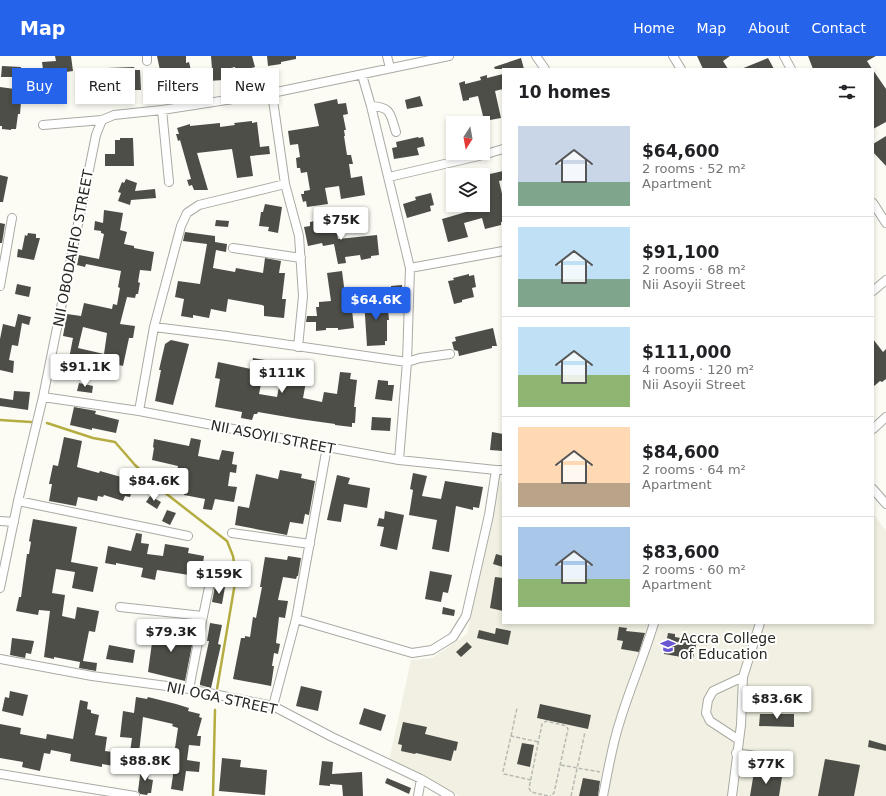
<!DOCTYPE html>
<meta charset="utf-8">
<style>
body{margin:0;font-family:"DejaVu Sans",sans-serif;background:#f6f6f6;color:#202124;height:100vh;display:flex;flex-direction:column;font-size:15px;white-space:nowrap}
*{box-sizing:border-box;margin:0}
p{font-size:13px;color:#757577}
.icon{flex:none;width:22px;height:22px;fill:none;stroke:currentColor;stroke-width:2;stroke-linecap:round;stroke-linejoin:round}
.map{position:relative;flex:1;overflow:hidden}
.details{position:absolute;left:502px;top:12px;width:372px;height:556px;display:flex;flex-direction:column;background:#fff;border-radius:0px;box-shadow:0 2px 6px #0003}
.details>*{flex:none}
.banner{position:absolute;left:12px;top:12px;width:380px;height:36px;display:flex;gap:8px}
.needle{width:26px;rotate:191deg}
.buttons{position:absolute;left:446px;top:60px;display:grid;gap:8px}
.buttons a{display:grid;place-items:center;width:44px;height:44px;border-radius:0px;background:#fff;box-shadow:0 2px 6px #0003;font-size:20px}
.price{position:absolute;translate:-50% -34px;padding:0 9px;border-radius:4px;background:#fff;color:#222;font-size:13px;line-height:26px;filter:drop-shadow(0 1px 2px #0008)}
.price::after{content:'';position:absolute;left:50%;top:24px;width:12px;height:9px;margin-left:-6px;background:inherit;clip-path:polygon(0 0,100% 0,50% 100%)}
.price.current{background:#2563eb;color:#fff}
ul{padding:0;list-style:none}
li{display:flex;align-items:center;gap:12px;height:100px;padding:0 16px}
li+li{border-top:1px solid #e0e0e0}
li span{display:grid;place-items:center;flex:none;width:112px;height:80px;border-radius:0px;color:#555}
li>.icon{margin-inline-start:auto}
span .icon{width:48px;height:48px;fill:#fffc;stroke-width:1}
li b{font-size:17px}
h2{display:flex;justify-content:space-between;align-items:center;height:48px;padding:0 16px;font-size:17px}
.tag{padding:0 14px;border-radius:0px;background:#fff;box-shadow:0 2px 6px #0003;font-size:14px;line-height:36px}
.tag.current{background:#2563eb;color:#fff}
header{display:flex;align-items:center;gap:24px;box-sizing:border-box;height:56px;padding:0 20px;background:#2563eb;color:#fff}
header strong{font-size:19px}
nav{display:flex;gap:22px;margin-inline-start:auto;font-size:14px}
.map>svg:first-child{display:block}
</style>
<header>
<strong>Map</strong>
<nav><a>Home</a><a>Map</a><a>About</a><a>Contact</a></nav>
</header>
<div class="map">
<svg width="886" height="740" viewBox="0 0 886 740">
<rect width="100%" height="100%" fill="#fcfcf5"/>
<path fill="#f1f0e2" d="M503 425V567H873V457L886 475V740H459L389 705 411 604 432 602 467 578 500 426Z"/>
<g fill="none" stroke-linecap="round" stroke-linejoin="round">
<path stroke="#b5ad41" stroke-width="2.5" d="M0 364 31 366
M47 367 93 382 115 386 135 409 164 436 227 485 233 500 236 521 217 633
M213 740 215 654"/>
</g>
<path fill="#4e4e48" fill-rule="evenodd" d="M55 0H71L73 15 59 17 60 26 53 27 55 44 38 47 34 22 44 21 42 6 56 5Z
M157 0H186V7L189 6 193 23 185 24V27L179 28 178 26 163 29Z
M211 0H252L255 11 244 14V17L236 18 235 11 222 14 223 24 208 25 207 14 212 13Z
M267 0H296V3L281 6V8L268 10Z
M697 0H730L723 5 728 13H703Z
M808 0H876L867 5 872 13H813Z
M521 2 524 13H495L494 11Z
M768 2 774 13H741Z
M2 10 21 11 20 21H1Z
M134 11 135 14H140L141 34H133V37L116 38 115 30 101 31V30L83 31 81 13Z
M873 14 886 33V66L873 73Z
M503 18V33L495 35 501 62 490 64V63L484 64 478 40 469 42V44L463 45 459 27 465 25V28L481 24 480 21 487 19V22Z
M0 31 22 34 20 58H18L16 73H11V74L2 73V70H0Z
M420 40 423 50 407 53 405 44Z
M337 43 338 48 346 47 348 58 343 59 346 74H344L345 80H344L347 99H351L353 108H349L351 122 362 120 365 139 341 143 339 130 325 132 328 148 307 151 306 145 303 146 301 138H304V135L310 134 307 116 301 117 300 112H297L296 102 300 101 298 88 290 89 288 75 319 70 314 48Z
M252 65V67L257 66 260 91 269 90 270 98 250 100 253 120 237 122 232 93 197 97 208 134H194L192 129 189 130 187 124 191 123 180 84 178 85 176 78H179L177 72 190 68V70L220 67V71L235 69 234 67Z
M886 80V110L873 96V88Z
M418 81 419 82 423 81 425 90 417 92 419 99 394 103 392 92 397 91 396 86Z
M120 82H133L134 110H105V98H115V84H120Z
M490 114V118L503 115V124L499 125 503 142V166H501V169L485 173 482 162 464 167 468 181 448 186 442 163 487 150 483 136V116Z
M0 119 8 121 3 146H0Z
M126 123 137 127 135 135 155 133 156 142 131 144 130 149 118 145 121 137 118 136 122 126 124 127Z
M431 137 434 149 430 150 431 155 407 162 403 148 416 144 415 141Z
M265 148 282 151 278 177 268 175 269 171 259 170 261 156H263Z
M336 152 338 160 330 162 328 153Z
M104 154 123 157 120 174 127 176 124 188 134 190V192L154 196 151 215 140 214 138 226 140 227 138 238H136L135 242 127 241 120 268 135 270 133 282H129L123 310 115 308 113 321 76 313V315L67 313 73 282 63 280 67 258 81 260 84 247 112 253 113 248 117 249 120 232 118 231 121 215 86 208 85 211 77 209 79 199 99 203 104 178 101 177V175L94 174 95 165 103 167ZM83 271 107 277 104 298 78 292Z
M334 161 338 183 377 179 379 199 371 200V202L361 204 360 199 345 201 346 207 338 208 334 188 323 190 322 187 308 190 304 171 310 170V166Z
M216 164 229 165 228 171 215 170Z
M0 167 5 168 2 187H0Z
M185 176 215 180V186L227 188 226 196 216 194 213 212 235 216 236 212 263 217 265 202 281 205 279 217H285L282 243H286L284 262 264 260V250L262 249 228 243 226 256 211 253 209 262 193 259V262L181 260 184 243 175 241 178 225 200 228 207 188 183 185Z
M28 177 36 178V182H40L34 204 17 201 18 193 22 194 25 179 27 180Z
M342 215 346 246 351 245 354 272 338 274V272H326V274L316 275V266H306L307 260H317L316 251H319V246L331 245 327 217Z
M469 218V220L474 219 476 231 472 232 474 241 462 244V246L454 248 448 225 454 224 453 222Z
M17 228 31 231 29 241 15 238Z
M402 229V241H392L391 230Z
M387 242 389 264H387V285H385V289L367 290 364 244Z
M18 258 31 261 29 269 22 267 18 290 12 289 9 304 14 305 13 317 0 314V283L3 268 15 271Z
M493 272 497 290H492V292L459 300 458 295 454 294 452 286 456 285 455 281Z
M873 283 883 296 886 293V323L882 326 880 325 873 331Z
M171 284 189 288 173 349 155 345 161 314H159L165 288Z
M253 302 278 306 277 315 307 320 303 342 322 346 324 336 337 338 340 316 351 317 350 323 357 324 354 351H356L355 367H352V371L335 369V368L299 363 258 356 257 358H254L252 364 241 362 242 356 215 351 220 323 215 322 218 306 251 313ZM262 323 280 326 277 341 259 338Z
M378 324 388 325V329H394L392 345 375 343Z
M79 327 93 330 92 337 77 335Z
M14 335 30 336 28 354 0 350V342L13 344Z
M74 351 96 355 95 358 119 364 116 377 92 372V374L70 369Z
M372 361 391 362 390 375 371 374Z
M492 376 503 378V395L490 394Z
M64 381 82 385 77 411 99 417 100 415 135 425 130 441 125 440 123 445 104 439 103 441 98 440 97 445 78 441 76 450 49 445 52 428H49L53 409 58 410Z
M191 382 201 384 198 400 219 404 222 394 234 396 232 408 237 409 236 417 230 416 228 430 237 431 234 446 215 443 212 454 203 453 205 443 184 439 187 418 177 415 178 410 152 404 154 392 153 391 154 383 189 390Z
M280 414 302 418 301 422 315 425 309 459 305 458 303 468 290 466 287 479 235 469 238 450 249 452 256 418 278 423Z
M413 417 427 420 422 440 441 443 445 425 483 431 479 452 473 451V454L456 450 449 496 432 493 437 464 409 459 413 434 410 433Z
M337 419 350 422 348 428 370 432 367 452 344 448 341 466 327 464Z
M150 440 161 446 157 453 146 446Z
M167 454 176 457 170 469 162 465Z
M385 455 404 459 397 494 380 490 384 471 377 470 379 462 384 463Z
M33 463 77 471 71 506 98 511 93 536 72 532 75 516 56 513 52 537 65 539 62 560 75 563 77 551 99 555 95 576 89 575 83 605 97 607 96 615 79 612 80 606 54 601V603L44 601 50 555 39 554 38 559 16 555 19 541H21L27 498H29L31 486 29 485Z
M136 477 142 478 141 487 149 488 147 498 163 500 165 488 189 492 188 497 204 500 203 507H205L202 521 157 514 155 524 141 521 143 512 116 507V509L105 507 108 490 131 495Z
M496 498 503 500V511L493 508Z
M288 500 301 502 298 520H297L296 523 283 521 278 544 288 545 285 562 279 561 276 587 280 588 278 598 274 597 272 610H274L271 630 233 623 241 582H245V580L250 581 253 561 256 562 262 531H260L265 501 287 504Z
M430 515 452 519 448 537 443 536 441 546 425 543Z
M495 521 503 522V555L490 552Z
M215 530 225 531 222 548 212 546Z
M443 551 455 554 454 560 442 558Z
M210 567 222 569 218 588 221 589 211 632 200 629V627L209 585H207Z
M619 571 627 572 626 575 645 577 639 596 621 593 623 585 617 584Z
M154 572 179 576V575L186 576 187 572 195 574 185 625 148 616Z
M496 572 511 575 508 589 477 582 479 574 495 578Z
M668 577 675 578V581L697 585 693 603 664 598Z
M12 582 34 585 31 598 26 597 25 602 10 599Z
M467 586 472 591 461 601 456 596Z
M109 589 135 594 133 607 106 603Z
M301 630 322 635 318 655 296 650Z
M10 635 28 639 23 660 2 655 5 641 9 642Z
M136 641 147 643 148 641 176 648 189 652 188 655 200 658 199 661 202 662 197 680H201L200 690 189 689 187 704 200 706 199 716 186 715 183 735 171 733 174 712H172L178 672 172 670 173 668 143 661 139 697 130 696 132 682 120 681 123 655 134 657Z
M80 644 88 646 87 653 91 654V657L99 659 95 679 107 681 105 695 128 698 125 712 102 708V711L70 705 71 698 51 694 50 698 44 697 40 715 22 711 23 706 0 702V668L21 672 20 678 46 683 47 678 73 683Z
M540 648 591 659 588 673 537 662Z
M364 652 386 659 381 675 359 668Z
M760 658H794V671L759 670Z
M403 666 427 671 425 678 458 686 456 695 454 694 451 705 416 697 415 698 401 695 402 689 398 688Z
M869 684 886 689V695L868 691Z
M522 687 534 689 530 711 517 708Z
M222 702 241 704 240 711 267 714 265 739 219 735Z
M825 703 860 709 854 740H818Z
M322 705 333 706 332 718 362 716 363 740H343L342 729 330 728V730L319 729Z
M141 712 150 713 148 723 153 724 151 737H148L147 739 140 738 138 735Z
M754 716 782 721 779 740H750Z
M387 722 411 732 409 738 385 727Z
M583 722 600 725 598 740H579Z"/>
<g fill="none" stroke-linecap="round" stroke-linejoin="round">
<g stroke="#aaaaa4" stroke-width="10">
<path id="minor" d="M147 0V5
M387 0 390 12
M536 0 545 13
M673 0 681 13
M784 0 791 13
M362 19 371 50 410 212 407 306 399 404
M272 37 285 128 299 180 303 240 298 291
M371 50C392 51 390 58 396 76
M162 54 169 126
M43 69 102 64 114 59 162 54 272 37 449 0
M389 121 483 99 503 93
M873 147 886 167
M233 192 301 202
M410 212 503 195
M0 230 12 162
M873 235 886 224
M154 271 227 280 407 306 420 302 450 298
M43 341 139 355 327 391 399 404 496 414H503
M139 355 154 271 181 170 187 157 199 149 285 128
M873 373 886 361
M873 433 886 448
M18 445 188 480
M0 465 14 466
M232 477 310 488
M0 532 18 445 43 341 96 79 102 64
M120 551 203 560 189 633
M203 560 213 512
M296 563 412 597 432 594 453 581 466 560 489 459 496 414
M0 603 92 620 189 633 273 650 332 681 421 723 450 740
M273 650 296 563 327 391
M739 684 710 665 706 657 708 644 713 635 743 621
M736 697 769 702
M0 718 135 740
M418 740 421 723
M603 740C608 715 612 689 620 665 630 632 644 600 654 567
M732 740 741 669 743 621 760 567"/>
</g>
<path stroke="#b9b9b3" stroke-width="1.5" stroke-dasharray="4 2" stroke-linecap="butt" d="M511 680 517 652
M561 709 600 716
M531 724 504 718 503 715 511 680 539 686
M548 740 531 736 529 732 542 668 546 665 566 670 568 673 554 737 550 740
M571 740 585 676"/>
<use href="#minor" stroke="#fff" stroke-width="8"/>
</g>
<defs>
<g id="university-bare" transform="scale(1.2)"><path d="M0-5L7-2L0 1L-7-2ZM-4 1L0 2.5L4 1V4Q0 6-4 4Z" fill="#6756cf" stroke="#fffffe" stroke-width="2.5" paint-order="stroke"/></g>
</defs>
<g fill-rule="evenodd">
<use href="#university-bare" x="668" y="590"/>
</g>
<g text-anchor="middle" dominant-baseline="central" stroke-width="4" stroke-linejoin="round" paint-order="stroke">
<g font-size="14" fill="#272724" stroke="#fffffe">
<text transform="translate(73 192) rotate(-79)">NII OBODAIFIO STREET</text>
<text transform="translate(273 381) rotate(11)">NII ASOYII STREET</text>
<text transform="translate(222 642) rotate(12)">NII OGA STREET</text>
</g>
<g font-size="14" fill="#272724" stroke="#fffffe" text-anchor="start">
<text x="680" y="582">Accra College<tspan x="680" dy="16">of Education</tspan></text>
</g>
</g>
</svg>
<div class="buttons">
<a><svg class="needle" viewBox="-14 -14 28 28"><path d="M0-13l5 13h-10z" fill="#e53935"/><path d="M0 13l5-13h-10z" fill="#757577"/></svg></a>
<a><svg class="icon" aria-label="layers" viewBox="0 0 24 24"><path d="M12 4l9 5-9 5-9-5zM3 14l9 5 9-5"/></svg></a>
</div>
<b class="price" style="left:341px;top:185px">$75K</b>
<b class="price current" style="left:376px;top:265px">$64.6K</b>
<b class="price" style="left:85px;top:332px">$91.1K</b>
<b class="price" style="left:282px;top:338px">$111K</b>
<b class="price" style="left:154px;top:446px">$84.6K</b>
<b class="price" style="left:219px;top:539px">$159K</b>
<b class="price" style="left:171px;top:597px">$79.3K</b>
<b class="price" style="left:777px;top:664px">$83.6K</b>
<b class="price" style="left:145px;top:726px">$88.8K</b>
<b class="price" style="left:766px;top:729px">$77K</b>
<div class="banner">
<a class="tag current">Buy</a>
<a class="tag">Rent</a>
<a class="tag">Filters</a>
<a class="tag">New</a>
</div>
<section class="details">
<h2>10 homes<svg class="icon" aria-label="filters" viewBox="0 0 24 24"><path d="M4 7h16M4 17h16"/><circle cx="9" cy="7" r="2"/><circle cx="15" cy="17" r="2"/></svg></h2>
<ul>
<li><span style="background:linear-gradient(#c9d6e8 70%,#7fa58c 0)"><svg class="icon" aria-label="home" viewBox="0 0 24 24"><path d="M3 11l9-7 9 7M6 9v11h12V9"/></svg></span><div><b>$64,600</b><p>2 rooms · 52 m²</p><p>Apartment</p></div></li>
<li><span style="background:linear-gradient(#bfe0f5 65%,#7fa58c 0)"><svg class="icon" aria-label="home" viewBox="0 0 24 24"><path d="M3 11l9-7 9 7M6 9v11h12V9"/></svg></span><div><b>$91,100</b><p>2 rooms · 68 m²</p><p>Nii Asoyii Street</p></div></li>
<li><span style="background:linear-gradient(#bfe0f5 60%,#8fb573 0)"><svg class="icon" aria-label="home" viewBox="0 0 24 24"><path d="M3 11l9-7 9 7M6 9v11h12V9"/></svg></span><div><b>$111,000</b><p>4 rooms · 120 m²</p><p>Nii Asoyii Street</p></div></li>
<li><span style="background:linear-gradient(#ffd9b3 70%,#b9a48a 0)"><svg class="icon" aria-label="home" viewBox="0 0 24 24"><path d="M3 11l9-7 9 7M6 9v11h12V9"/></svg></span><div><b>$84,600</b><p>2 rooms · 64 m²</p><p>Apartment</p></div></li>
<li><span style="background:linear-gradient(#a9c7e8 65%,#8fb573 0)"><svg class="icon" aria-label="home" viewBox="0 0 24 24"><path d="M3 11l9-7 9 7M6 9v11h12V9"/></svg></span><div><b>$83,600</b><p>2 rooms · 60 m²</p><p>Apartment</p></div></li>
</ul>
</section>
</div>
